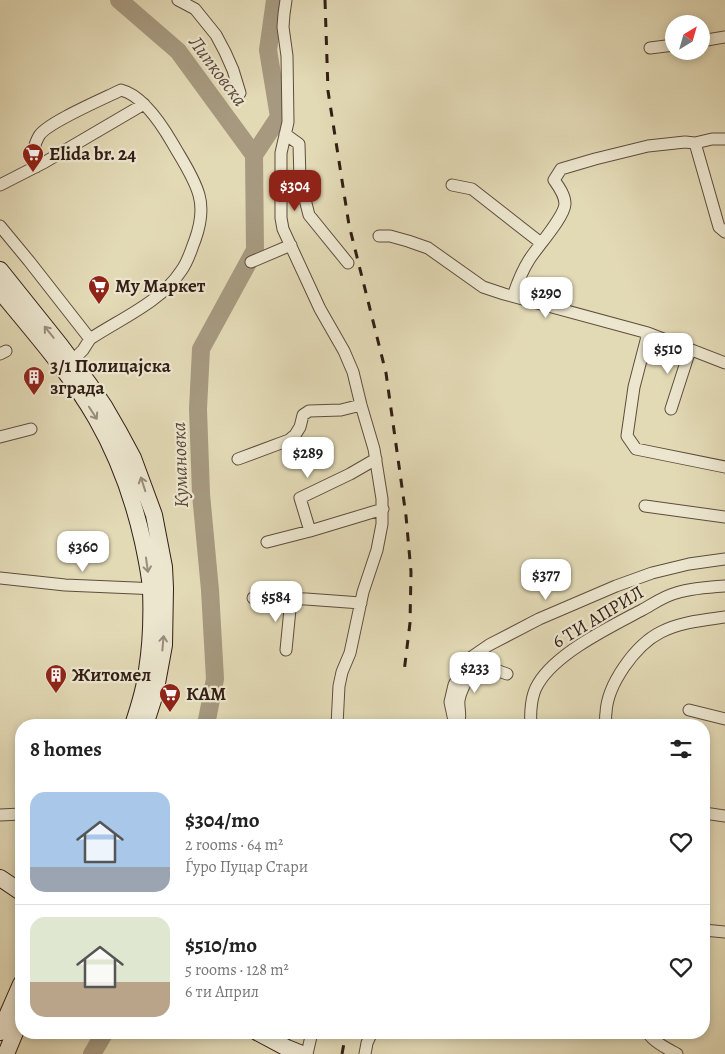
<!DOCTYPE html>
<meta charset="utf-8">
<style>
body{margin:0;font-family:Alegreya,serif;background:#f2f2f2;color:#222;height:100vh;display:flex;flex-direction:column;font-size:19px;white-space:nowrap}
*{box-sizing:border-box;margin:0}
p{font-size:16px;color:#767676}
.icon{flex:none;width:28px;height:28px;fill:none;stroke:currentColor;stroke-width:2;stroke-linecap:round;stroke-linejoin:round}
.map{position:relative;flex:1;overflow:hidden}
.drawer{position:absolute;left:15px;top:719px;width:695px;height:320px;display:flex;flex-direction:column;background:#fff;border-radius:20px;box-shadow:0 2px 8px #0003}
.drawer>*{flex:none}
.needle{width:32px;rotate:37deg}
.tools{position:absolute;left:665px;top:15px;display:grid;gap:10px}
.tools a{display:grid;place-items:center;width:45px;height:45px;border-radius:50%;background:#fff;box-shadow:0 2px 8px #0003;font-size:25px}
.price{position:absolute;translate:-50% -42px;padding:0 11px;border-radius:10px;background:#fff;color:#222;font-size:16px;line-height:32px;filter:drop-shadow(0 1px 2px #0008)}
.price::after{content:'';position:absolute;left:50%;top:30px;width:15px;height:11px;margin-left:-8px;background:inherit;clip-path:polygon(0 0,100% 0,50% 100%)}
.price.active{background:#8f2418;color:#fff}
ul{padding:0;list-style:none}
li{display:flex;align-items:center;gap:15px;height:125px;padding:0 15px}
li+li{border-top:1px solid #e0e0e0}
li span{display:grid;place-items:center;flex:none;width:140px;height:100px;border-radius:15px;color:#555}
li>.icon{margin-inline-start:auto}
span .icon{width:60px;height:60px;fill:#fffc;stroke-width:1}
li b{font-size:21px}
h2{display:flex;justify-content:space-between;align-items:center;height:60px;padding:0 15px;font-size:21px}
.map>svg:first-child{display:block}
</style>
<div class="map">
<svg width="725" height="1054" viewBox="0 0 725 1054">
<rect width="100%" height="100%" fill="#e2d9b5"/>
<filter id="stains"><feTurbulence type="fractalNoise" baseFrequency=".004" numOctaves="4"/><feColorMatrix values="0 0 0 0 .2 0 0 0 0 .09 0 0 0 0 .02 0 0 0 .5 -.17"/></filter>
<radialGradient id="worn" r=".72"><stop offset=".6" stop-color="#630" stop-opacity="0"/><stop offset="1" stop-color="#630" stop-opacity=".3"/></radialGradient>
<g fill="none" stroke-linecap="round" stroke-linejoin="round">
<path stroke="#a6997f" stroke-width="18" d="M119 0 178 51 254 155
M254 155 279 117 268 50 275 0
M206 725 215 679 210 590 201 494 198 409 201 349 255 250 254 155
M92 1054 105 1032"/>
<g stroke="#5e4d3d" stroke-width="13">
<path id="street" d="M178 0 195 9 216 35 225 52 233 70 240 93
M286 0 284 14 283 27 287 56 288 122 281 153V218L283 229 320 309 344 351 353 372 361 405 374 449 382 499V524L377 550 363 592 350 653 342 672 339 686 337 725
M701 41 725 37
M650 48 674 45
M285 134 299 144 300 180 309 215 348 263
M695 143 719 227 725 232
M36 167C34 154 32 148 39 136 46 123 105 98 121 90 142 95 162 125 173 144 182 160 194 177 199 195 203 209 200 226 195 240 191 250 188 262 181 271 161 302 120 319 90 339
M0 185 45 162 144 104
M452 185 472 189 541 243
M0 226 29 261 90 339 83 350 72 361
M379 236H390L408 241 428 248 483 287 504 294 648 333 725 363
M251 262 291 245
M513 296C517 284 522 271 529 260 537 247 564 218 565 204 565 195 559 187 554 180L561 169 595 159 648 146 685 142 695 143 712 139H725
M648 333 634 387 627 436 636 449 725 467
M0 354 6 351
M671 409 690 350
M0 437 31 429
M238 459 289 440 295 435 300 427 303 415 309 411 341 410 361 405
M645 506 725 517
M310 531 300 498 350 474 376 459
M267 542 310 531 383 509
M0 578 65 585 158 589
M253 598 306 599 361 603
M286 650 291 599
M689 710 725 719
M456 725 453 716 450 702 454 685 465 663 473 656 489 645 539 619 616 586 652 573 689 564 725 559
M458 725C462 717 458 709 459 700 461 688 469 676 475 666L482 665 507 674
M531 725C530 713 531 695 538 684 556 653 610 627 642 610 653 604 664 596 676 593 692 588 708 587 725 586
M606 725C606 721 605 717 606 713 607 685 635 645 661 632 680 622 704 620 725 617
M704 813 725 816
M0 815 21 814
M704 930 725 932
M647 1032C654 1042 666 1048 677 1054
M307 1054 312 1032
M365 1054 367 1043 372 1032"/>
</g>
<g stroke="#321e15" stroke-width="18">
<path id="secondary" d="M0 270 60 345 89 384 104 406 119 432 133 458 154 515 164 567 165 588 164 645 155 694 145 725
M0 291C33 331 70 373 96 418 119 458 133 497 143 542 146 557 150 574 151 590 152 616 151 645 147 670 145 689 139 707 133 725
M0 878 21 892
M0 1032 21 984
M257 1032 287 1048 302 1054
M6 1054 21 1018"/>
</g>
<use href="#street" stroke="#ece6cf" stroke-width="11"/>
<use href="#secondary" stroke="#ece6cf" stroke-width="16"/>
<path stroke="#321e15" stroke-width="3" stroke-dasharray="9 9" stroke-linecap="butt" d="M325 0 328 91 349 225 386 373 406 516 411 572 410 623 404 672
M342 1054 346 1032"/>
</g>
<defs><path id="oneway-shaft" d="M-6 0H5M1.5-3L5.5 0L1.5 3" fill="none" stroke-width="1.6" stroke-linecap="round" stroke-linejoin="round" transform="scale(1.25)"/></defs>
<g stroke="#988c7b">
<use href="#oneway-shaft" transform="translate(49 332) rotate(-129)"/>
<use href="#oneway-shaft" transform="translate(93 413) rotate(57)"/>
<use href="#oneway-shaft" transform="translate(143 484) rotate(-108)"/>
<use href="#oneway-shaft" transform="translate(147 565) rotate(82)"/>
<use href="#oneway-shaft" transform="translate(163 643) rotate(-85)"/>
</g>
<defs>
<g id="supermarket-pin" transform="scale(1.125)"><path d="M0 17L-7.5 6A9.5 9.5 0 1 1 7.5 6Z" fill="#8f2418" stroke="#ece6cf"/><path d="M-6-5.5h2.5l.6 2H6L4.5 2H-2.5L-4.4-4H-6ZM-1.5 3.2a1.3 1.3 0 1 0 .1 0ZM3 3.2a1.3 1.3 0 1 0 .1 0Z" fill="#fff"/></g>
<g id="building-pin" transform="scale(1.125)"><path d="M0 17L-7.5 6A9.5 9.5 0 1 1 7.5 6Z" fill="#8f2418" stroke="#ece6cf"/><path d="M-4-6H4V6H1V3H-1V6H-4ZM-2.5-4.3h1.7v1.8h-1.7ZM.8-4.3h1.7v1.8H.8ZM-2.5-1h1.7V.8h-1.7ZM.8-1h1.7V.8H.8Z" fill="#fff"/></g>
</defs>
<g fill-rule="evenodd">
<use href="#supermarket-pin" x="33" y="154"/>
<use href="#supermarket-pin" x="99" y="286"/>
<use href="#building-pin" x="34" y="377"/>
<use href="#building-pin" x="56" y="675"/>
<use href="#supermarket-pin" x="170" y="694"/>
</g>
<g text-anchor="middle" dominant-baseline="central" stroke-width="4.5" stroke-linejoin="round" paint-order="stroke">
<g font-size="19" font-weight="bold" fill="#321e15" stroke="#ece6cf" text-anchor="start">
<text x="49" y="154">Elida br. 24</text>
<text x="115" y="286">Му Маркет</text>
<text x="50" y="366">3/1 Полицајска<tspan x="50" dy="22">зграда</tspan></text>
<text x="72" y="675">Житомел</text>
<text x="186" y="694">КАМ</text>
</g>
<g font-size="19" fill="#321e15" stroke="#ece6cf">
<text transform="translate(598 617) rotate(-31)">6 ТИ АПРИЛ</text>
</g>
<g font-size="20" font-style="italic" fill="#5b493a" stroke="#ece6cf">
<text transform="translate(218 71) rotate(53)">Липковска</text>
<text transform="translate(180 465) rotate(-92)">Кумановка</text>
</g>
</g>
<rect width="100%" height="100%" filter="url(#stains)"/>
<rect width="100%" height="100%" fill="url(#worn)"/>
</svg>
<div class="tools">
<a><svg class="needle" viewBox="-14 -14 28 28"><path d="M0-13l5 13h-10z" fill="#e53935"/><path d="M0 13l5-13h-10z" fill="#767676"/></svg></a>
</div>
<b class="price active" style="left:295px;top:212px">$304</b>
<b class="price" style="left:546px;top:319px">$290</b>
<b class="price" style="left:668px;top:375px">$510</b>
<b class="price" style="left:308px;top:479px">$289</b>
<b class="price" style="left:83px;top:573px">$360</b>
<b class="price" style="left:546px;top:601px">$377</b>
<b class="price" style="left:276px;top:623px">$584</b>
<b class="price" style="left:475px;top:694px">$233</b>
<section class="drawer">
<h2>8 homes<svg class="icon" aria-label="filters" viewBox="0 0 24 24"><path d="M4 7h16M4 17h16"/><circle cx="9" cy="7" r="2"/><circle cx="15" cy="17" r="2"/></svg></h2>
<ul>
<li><span style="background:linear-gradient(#a9c7e8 75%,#9aa5b1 0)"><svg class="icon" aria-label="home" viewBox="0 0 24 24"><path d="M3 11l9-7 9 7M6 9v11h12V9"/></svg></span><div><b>$304/mo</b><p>2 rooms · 64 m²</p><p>Ѓуро Пуцар Стари</p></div><svg class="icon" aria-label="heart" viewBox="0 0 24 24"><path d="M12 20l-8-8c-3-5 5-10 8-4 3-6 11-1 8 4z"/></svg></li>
<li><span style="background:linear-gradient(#dfe7d0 65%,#b9a48a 0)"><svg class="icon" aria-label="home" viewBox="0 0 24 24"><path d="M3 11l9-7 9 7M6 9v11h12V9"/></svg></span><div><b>$510/mo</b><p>5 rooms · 128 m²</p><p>6 ти Април</p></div><svg class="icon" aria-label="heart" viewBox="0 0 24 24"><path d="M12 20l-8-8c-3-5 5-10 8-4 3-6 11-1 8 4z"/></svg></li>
</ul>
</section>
</div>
